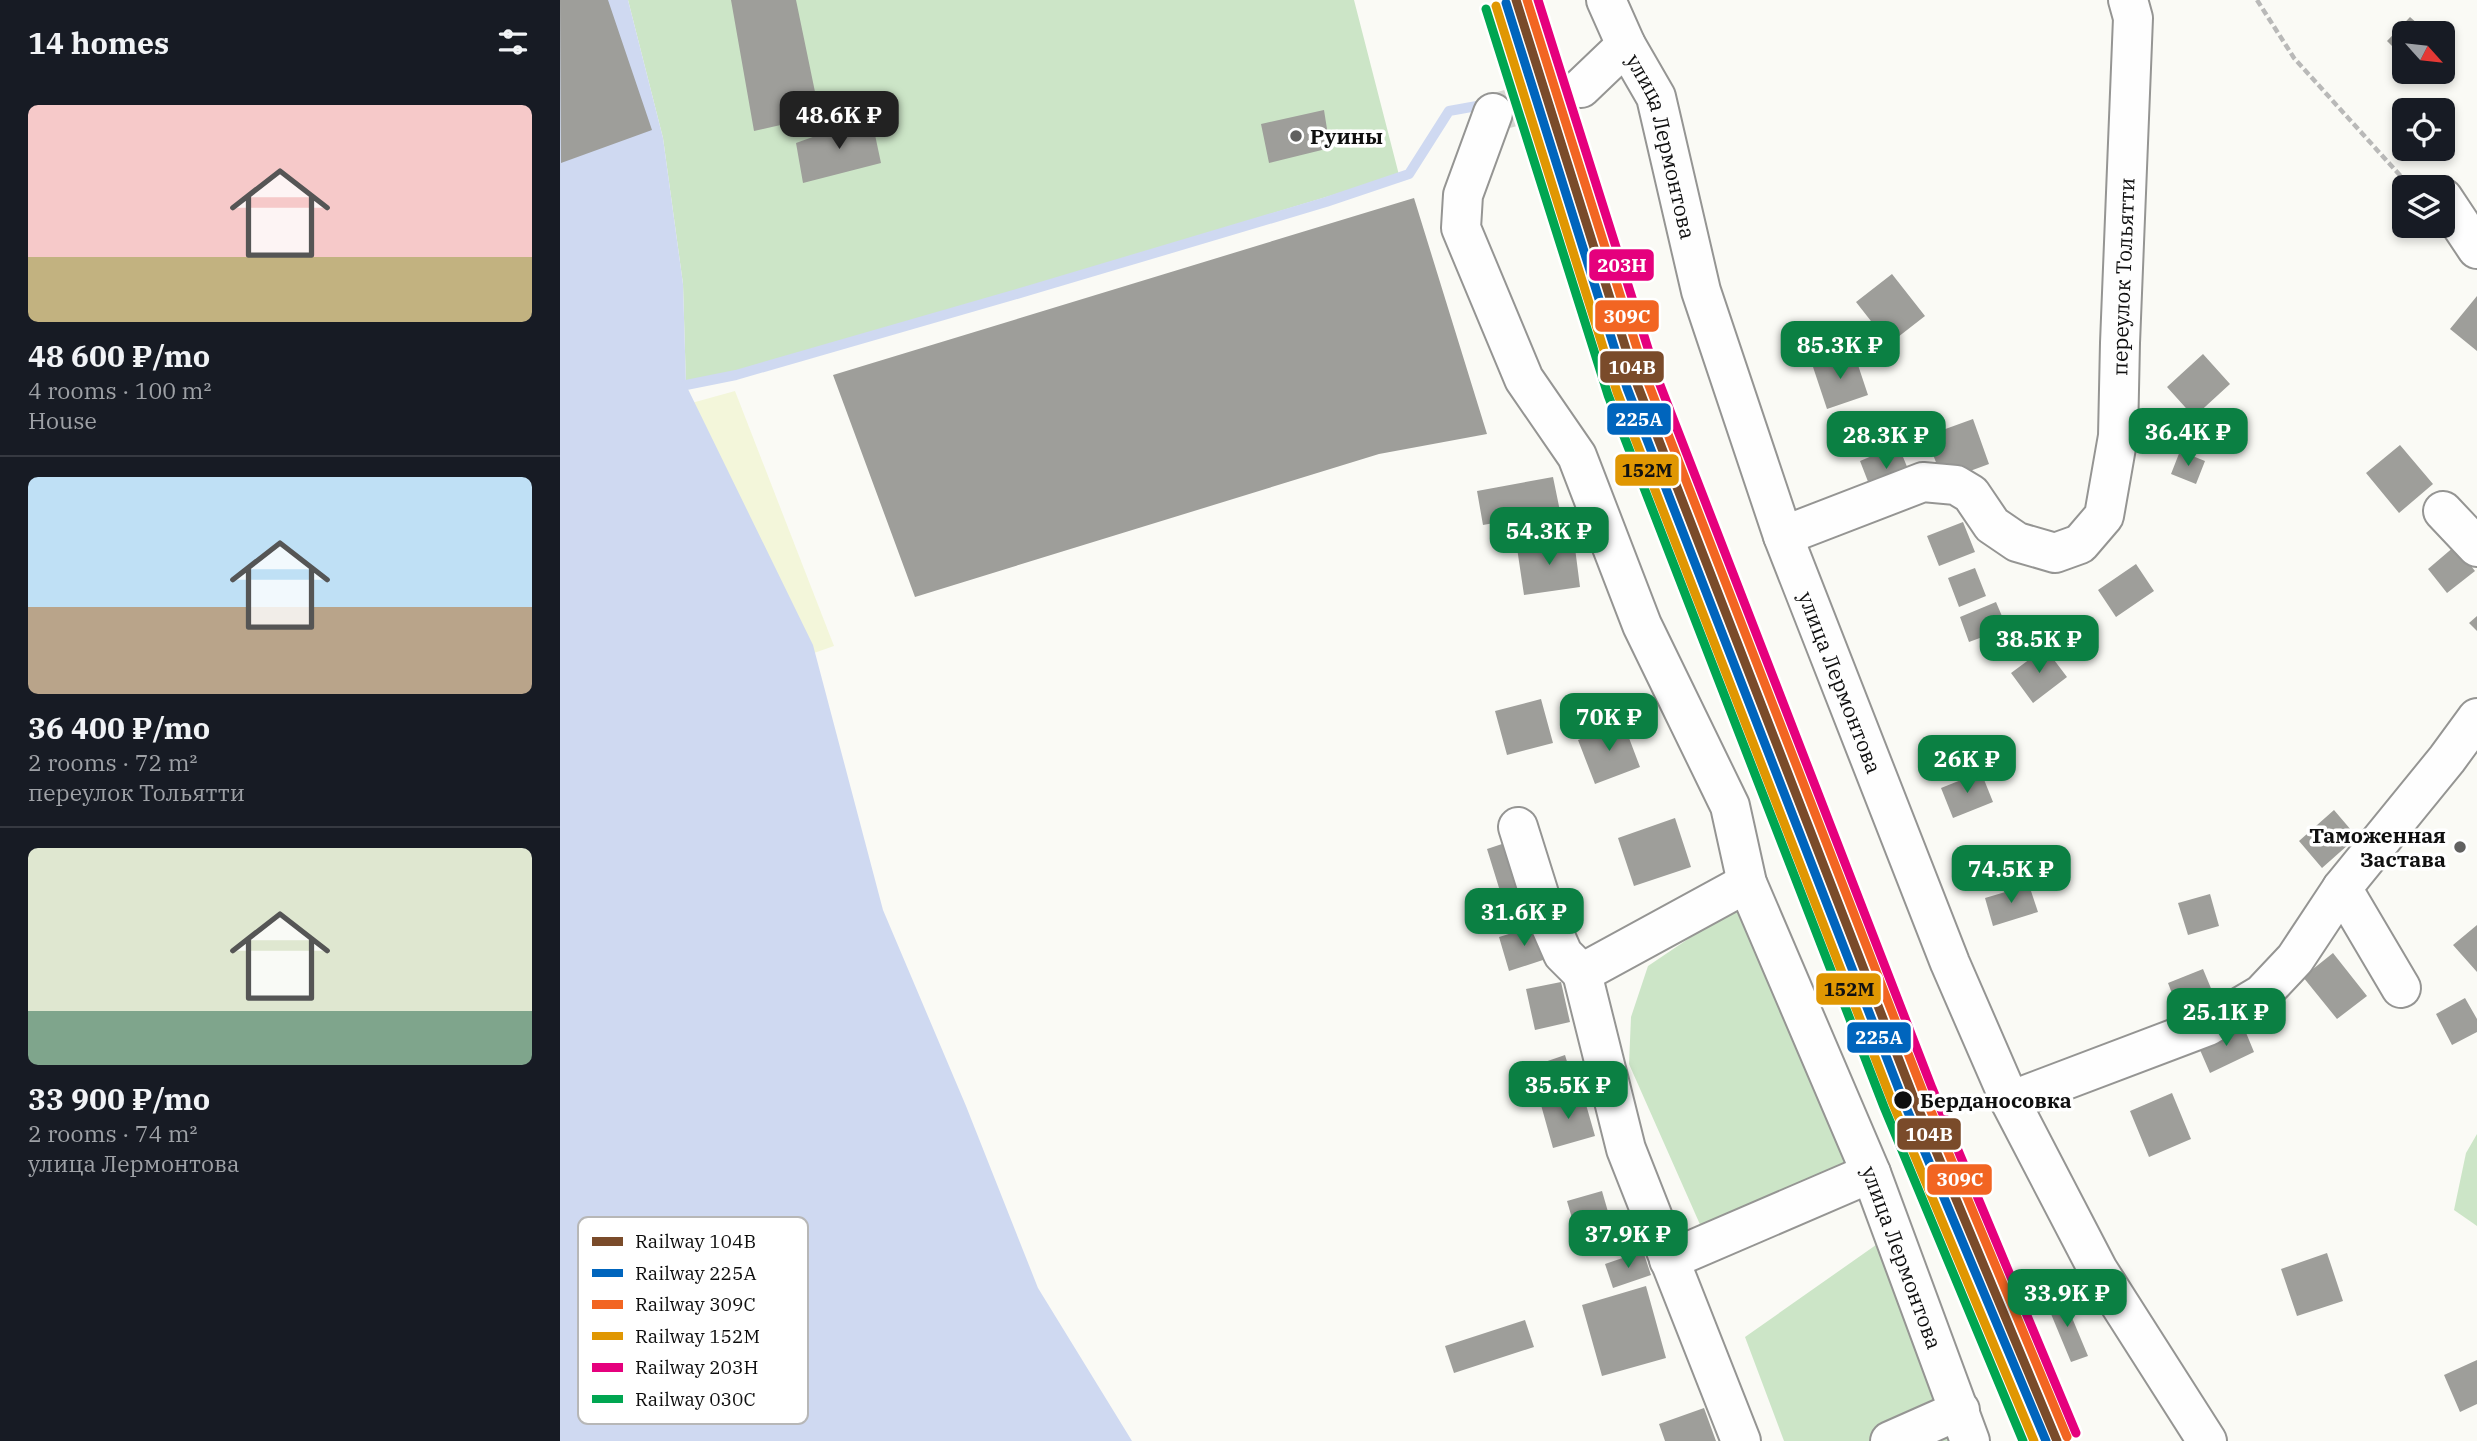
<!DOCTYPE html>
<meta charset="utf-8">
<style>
body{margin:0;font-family:"IBM Plex Serif",serif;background:#20242c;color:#f1f3f6;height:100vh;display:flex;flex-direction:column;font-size:26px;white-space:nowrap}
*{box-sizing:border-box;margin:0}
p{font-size:23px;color:#9ea1a6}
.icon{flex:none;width:38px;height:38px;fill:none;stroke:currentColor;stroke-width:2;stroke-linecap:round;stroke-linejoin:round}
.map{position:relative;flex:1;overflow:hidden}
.panel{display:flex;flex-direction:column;background:#171b24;width:560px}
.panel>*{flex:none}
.needle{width:46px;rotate:117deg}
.fabs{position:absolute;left:1832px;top:21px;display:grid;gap:14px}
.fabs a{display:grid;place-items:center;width:63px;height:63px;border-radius:10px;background:#171b24;box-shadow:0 4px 10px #0003;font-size:35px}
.price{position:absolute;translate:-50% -60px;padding:0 16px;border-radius:14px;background:#0b8043;color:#fff;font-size:23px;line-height:46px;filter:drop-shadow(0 2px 4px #0008)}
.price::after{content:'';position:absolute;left:50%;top:42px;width:21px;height:16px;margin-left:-10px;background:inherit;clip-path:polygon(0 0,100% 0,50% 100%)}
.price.active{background:#222;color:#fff}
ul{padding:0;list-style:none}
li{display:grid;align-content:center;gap:14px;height:371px;padding:0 28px}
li+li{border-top:2px solid #363941}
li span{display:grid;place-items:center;height:217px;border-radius:10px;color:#555}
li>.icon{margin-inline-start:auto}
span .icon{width:126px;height:126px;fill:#fffc;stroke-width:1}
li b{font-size:30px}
h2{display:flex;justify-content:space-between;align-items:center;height:84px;padding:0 28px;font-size:30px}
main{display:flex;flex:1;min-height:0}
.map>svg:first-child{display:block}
</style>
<main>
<section class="panel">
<h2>14 homes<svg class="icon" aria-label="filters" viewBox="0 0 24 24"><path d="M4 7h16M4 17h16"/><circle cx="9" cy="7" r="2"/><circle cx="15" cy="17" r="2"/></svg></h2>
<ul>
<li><span style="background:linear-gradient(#f6c9c9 70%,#c2b280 0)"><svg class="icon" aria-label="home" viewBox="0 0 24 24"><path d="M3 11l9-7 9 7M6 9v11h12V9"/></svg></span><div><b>48 600 ₽/mo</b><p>4 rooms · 100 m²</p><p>House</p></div></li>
<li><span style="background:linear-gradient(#bfe0f5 60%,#b9a48a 0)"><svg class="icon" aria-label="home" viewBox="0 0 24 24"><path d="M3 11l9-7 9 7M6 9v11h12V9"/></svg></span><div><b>36 400 ₽/mo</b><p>2 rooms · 72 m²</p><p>переулок Тольятти</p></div></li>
<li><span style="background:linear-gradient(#dfe7d0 75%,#7fa58c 0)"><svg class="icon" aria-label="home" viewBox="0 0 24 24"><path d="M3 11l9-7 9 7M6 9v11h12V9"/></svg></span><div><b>33 900 ₽/mo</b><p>2 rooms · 74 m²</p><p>улица Лермонтова</p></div></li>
</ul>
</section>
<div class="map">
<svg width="1917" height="1441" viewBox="0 0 1917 1441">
<rect width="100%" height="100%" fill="#fafaf5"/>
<path fill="#cce5c7" d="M68 0H794L839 175 472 286 126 385 123 284 103 138Z
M1186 900 1299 1166 1142 1229 1069 1064 1071 1017 1088 966Z
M1917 1134V1226L1894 1210 1906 1153Z
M1323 1240 1410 1441H1224L1185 1337Z"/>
<path fill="#f3f6da" d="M175 391 274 646 217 666 99 412Z"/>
<path fill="#cfd9f1" d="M0 0H68L103 138 123 284 126 385 253 645 323 910 406 1106 478 1288 572 1441H0Z"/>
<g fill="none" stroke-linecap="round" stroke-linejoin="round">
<path stroke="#cfd9f1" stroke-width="10" d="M126 385 176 375 467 291 766 202 849 174 889 111 928 104"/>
</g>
<path fill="#9e9e9a" d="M0 0H48L92 130 1 163Z
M171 0H236L260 116 194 131Z
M1850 17 1868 33H1844V58L1827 41Z
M764 110 770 148 709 163 701 124Z
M311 116 321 163 243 183 236 143Z
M854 198 927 434 819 454 355 597 273 375Z
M1332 274 1365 316 1329 344 1296 302Z
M1917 296V351L1890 329Z
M1294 353 1308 395 1267 409 1253 367Z
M1643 354 1670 384 1634 417 1607 387Z
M1413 419 1429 464 1383 481 1366 436Z
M1338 445 1353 481 1314 497 1300 461Z
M1840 445 1873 484 1839 513 1806 473Z
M1620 451 1645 461 1636 484 1611 474Z
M993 477 1000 511 923 525 917 491Z
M1403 522 1415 552 1379 566 1367 536Z
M1014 540 1020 587 964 595 957 548Z
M1895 546 1915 571 1887 593 1868 569Z
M1576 564 1594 591 1556 617 1538 590Z
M1415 568 1426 596 1399 607 1388 578Z
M1436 602 1447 628 1409 642 1400 617Z
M1917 616V631L1909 623Z
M1485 648 1507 677 1473 703 1451 673Z
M981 699 993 743 947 755 935 711Z
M1063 722 1080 767 1035 784 1018 740Z
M1421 772 1433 802 1393 818 1381 788Z
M1774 810 1797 837 1762 868 1739 841Z
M1115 818 1131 867 1074 886 1058 838Z
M957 839 974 894 944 904 927 849Z
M1469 885 1478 912 1433 926 1425 898Z
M1650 894 1659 926 1628 935 1618 903Z
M978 925 989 958 949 971 939 937Z
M1917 925V972L1893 945Z
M1773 953 1807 996 1777 1019 1743 977Z
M1643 969 1655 998 1619 1012 1608 983Z
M1001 982 1010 1022 975 1030 966 989Z
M1905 998 1917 1019V1032L1892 1045 1876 1014Z
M1682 1023 1694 1052 1650 1073 1637 1043Z
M1005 1055 1015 1088 986 1097 976 1065Z
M1612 1093 1631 1139 1589 1157 1570 1111Z
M1023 1094 1035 1136 993 1148 981 1105Z
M1042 1191 1053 1229 1018 1239 1007 1201Z
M1083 1251 1091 1275 1053 1288 1045 1264Z
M1767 1253 1783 1301 1737 1316 1721 1269Z
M1086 1286 1106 1358 1042 1376 1022 1305Z
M1503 1296 1528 1356 1511 1362 1486 1302Z
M965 1320 974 1347 894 1373 885 1346Z
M1917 1360V1404L1900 1412 1884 1375Z
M1144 1408 1156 1441H1105L1099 1424Z"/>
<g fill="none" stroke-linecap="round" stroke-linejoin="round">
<path stroke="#d7d7d2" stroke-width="38" stroke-dasharray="38 19" stroke-linecap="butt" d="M933 113 1021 88"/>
<g stroke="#959593" stroke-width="42">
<g id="minor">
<path id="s1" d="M1046 0 1066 45 1096 97 1141 291 1223 536 1390 963 1450 1101 1538 1270 1647 1441"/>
<path d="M1021 88 1066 45"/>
<path id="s2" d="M933 113 903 195 901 228 964 379 1017 456 1082 625 1170 806 1187 883 1311 1173 1410 1441"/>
<path d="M1883 198 1917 249"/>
<path d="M1883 511 1917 547"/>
<path id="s3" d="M1223 536 1363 482 1396 485 1411 494 1432 525 1457 542 1495 553 1520 544 1544 516 1558 436 1560 343 1573 18 1568 0"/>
<path d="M958 827 985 913 1003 954 1022 973"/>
<path d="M1782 888 1841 988"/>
<path d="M1450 1101 1648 1026 1702 994 1735 959 1782 888 1887 759 1917 718"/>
<path d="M1109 1260 1311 1173"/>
<path d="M1181 1441 1066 1149 1022 973 1187 883"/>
<path d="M1330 1441 1400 1410"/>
</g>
</g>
<path stroke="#b9b9b8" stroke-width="4.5" stroke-dasharray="7 3.5" stroke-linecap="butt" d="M1697 0 1734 58 1846 182 1853 185"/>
<use href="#minor" stroke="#fefefe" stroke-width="38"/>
<g stroke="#fff" stroke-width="14">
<path id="rail-1" d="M956 0 1077 384 1353 1096 1497 1441"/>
</g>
<g stroke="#fff" stroke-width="14">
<path id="rail-2" d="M946 3 1067 388 1343 1100 1486 1441"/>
</g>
<g stroke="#fff" stroke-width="14">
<path id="rail-3" d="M967 0 1087 380 1363 1092 1507 1437"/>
</g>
<g stroke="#fff" stroke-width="14">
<path id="rail-4" d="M936 6 1057 392 1333 1104 1474 1441"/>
</g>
<g stroke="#fff" stroke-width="14">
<path id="rail-5" d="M978 0 1097 377 1372 1088 1516 1433"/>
</g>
<g stroke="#fff" stroke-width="14">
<path id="rail-6" d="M926 9 1048 395 1324 1107 1463 1441"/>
</g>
<use href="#rail-1" stroke="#7a4b2a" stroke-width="9"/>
<use href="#rail-2" stroke="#0065bd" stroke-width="9"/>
<use href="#rail-3" stroke="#f26522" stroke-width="9"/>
<use href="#rail-4" stroke="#e09702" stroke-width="9"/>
<use href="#rail-5" stroke="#e5007d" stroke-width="9"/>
<use href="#rail-6" stroke="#00a651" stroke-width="9"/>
</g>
<g fill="#616160" stroke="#fff" stroke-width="2.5">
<circle cx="736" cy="136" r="7"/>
<circle cx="1900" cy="847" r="7"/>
</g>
<circle fill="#0f0f0f" stroke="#fff" stroke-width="2.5" cx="1343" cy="1100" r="10"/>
<g text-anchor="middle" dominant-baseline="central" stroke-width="7" stroke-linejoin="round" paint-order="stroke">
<g font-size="21" font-weight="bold" fill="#0f0f0f" stroke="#fff" text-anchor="start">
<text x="750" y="136">Руины</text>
<text x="1886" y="835" text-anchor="end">Таможенная<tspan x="1886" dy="24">Застава</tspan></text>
</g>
<g font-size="21" fill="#0f0f0f" stroke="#fff">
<text stroke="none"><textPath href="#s1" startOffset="158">улица Лермонтова</textPath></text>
<text stroke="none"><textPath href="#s3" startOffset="612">переулок Тольятти</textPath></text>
<text stroke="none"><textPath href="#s1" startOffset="724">улица Лермонтова</textPath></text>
<text stroke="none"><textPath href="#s2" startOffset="1244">улица Лермонтова</textPath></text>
</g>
<g font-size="21" font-weight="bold" fill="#0f0f0f" stroke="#fff" text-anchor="start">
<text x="1360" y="1100">Берданосовка</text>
</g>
</g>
<rect x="18" y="1217" width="230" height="207" rx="10" fill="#fff" stroke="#b7b7b7" stroke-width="2"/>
<rect x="32" y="1237" width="31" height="9" fill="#7a4b2a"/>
<rect x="32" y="1269" width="31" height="8" fill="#0065bd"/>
<rect x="32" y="1300" width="31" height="9" fill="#f26522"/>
<rect x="32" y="1332" width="31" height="8" fill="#e09702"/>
<rect x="32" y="1363" width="31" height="9" fill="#e5007d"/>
<rect x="32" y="1395" width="31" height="8" fill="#00a651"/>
<g font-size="19" fill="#0f0f0f">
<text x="75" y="1248">Railway 104В</text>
<text x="75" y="1280">Railway 225А</text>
<text x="75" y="1311">Railway 309С</text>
<text x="75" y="1343">Railway 152М</text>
<text x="75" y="1374">Railway 203Н</text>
<text x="75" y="1406">Railway 030C</text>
</g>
<g stroke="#fff" stroke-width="2.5">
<rect x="1028" y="248" width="67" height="34" rx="7" fill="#e5007d"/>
<rect x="1034" y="299" width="66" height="34" rx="7" fill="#f26522"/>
<rect x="1039" y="350" width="66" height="34" rx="7" fill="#7a4b2a"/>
<rect x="1046" y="402" width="66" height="34" rx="7" fill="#0065bd"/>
<rect x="1054" y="453" width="66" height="34" rx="7" fill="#e09702"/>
<rect x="1255" y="972" width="67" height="34" rx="7" fill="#e09702"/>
<rect x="1286" y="1021" width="66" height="33" rx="7" fill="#0065bd"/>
<rect x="1336" y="1117" width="66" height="34" rx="7" fill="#7a4b2a"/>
<rect x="1366" y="1163" width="67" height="33" rx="7" fill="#f26522"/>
</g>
<g font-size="19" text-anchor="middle" font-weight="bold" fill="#fff">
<text x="1062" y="272">203Н</text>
<text x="1067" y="323">309С</text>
<text x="1072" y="374">104В</text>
<text x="1079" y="426">225А</text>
<text x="1319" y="1044">225А</text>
<text x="1369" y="1141">104В</text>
<text x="1400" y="1186">309С</text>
</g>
<g font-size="19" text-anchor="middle" font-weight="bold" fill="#111">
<text x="1087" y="477">152М</text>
<text x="1289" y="996">152М</text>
</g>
</svg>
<div class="fabs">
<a><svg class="needle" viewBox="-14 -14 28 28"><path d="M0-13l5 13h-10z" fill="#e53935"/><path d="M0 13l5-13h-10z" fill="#9ea1a6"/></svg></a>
<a><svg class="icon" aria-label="locate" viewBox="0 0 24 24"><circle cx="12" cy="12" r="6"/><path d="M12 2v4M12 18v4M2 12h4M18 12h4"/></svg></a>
<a><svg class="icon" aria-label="layers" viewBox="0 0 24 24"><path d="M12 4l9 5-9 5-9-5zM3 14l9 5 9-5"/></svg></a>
</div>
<b class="price active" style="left:279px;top:151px">48.6K ₽</b>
<b class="price" style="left:1280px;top:381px">85.3K ₽</b>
<b class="price" style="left:1628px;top:468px">36.4K ₽</b>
<b class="price" style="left:1326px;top:471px">28.3K ₽</b>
<b class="price" style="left:989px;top:567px">54.3K ₽</b>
<b class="price" style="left:1479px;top:675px">38.5K ₽</b>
<b class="price" style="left:1049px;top:753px">70K ₽</b>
<b class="price" style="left:1407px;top:795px">26K ₽</b>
<b class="price" style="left:1451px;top:905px">74.5K ₽</b>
<b class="price" style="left:964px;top:948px">31.6K ₽</b>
<b class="price" style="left:1666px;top:1048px">25.1K ₽</b>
<b class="price" style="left:1008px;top:1121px">35.5K ₽</b>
<b class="price" style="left:1068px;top:1270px">37.9K ₽</b>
<b class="price" style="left:1507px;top:1329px">33.9K ₽</b>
</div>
</main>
